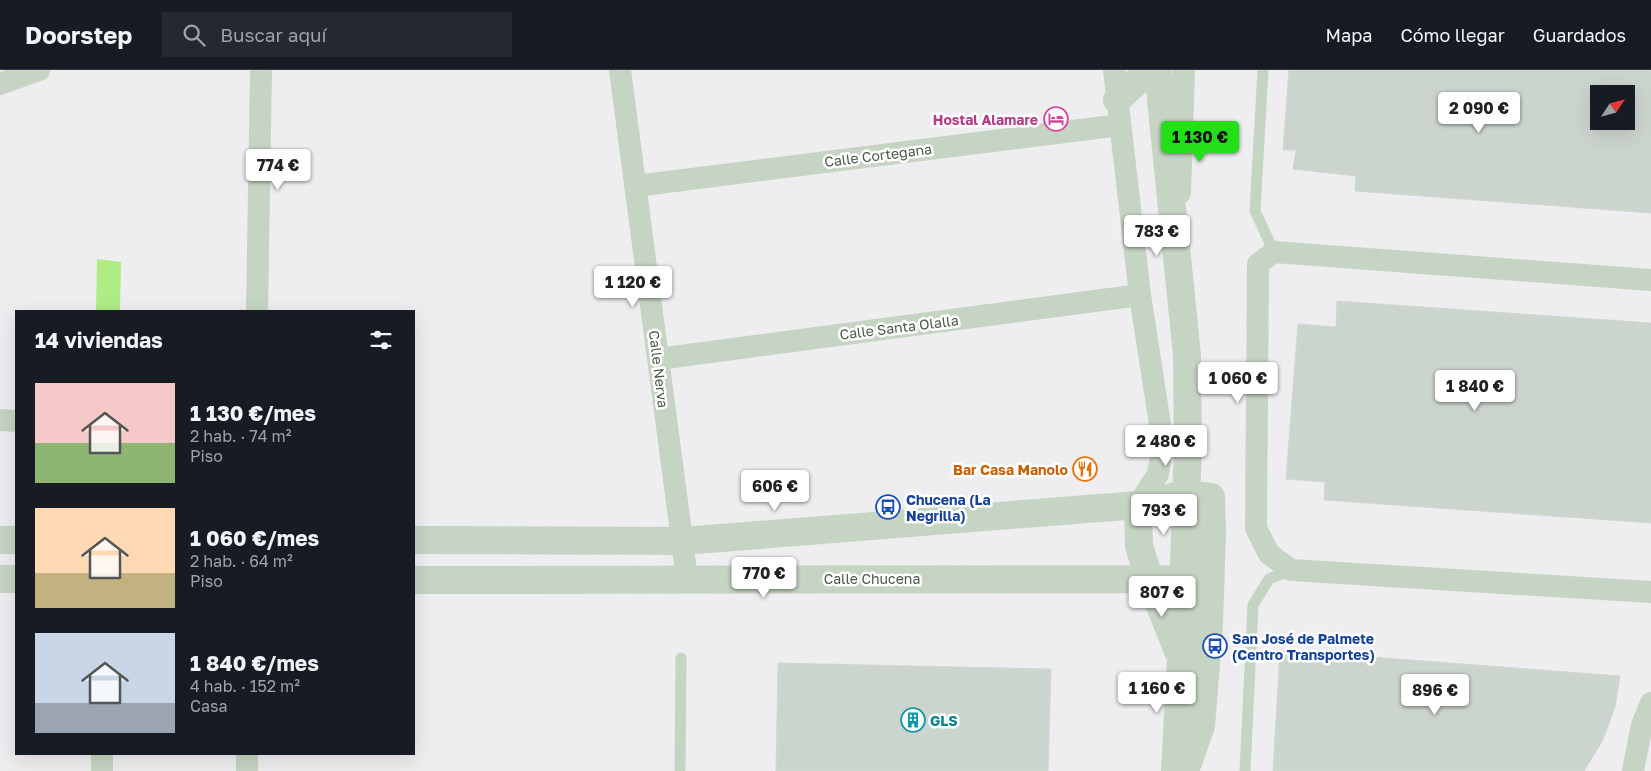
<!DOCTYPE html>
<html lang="es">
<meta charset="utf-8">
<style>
body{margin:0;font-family:"Golos Text",sans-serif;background:#242831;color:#f1f3f6;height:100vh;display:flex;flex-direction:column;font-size:19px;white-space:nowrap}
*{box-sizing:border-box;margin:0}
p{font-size:16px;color:#9ea1a6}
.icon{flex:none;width:28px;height:28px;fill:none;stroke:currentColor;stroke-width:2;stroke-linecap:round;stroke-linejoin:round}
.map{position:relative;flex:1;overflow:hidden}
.panel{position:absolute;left:15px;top:240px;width:400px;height:445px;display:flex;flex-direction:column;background:#171b24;border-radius:0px;box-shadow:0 5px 20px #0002}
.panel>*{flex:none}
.needle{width:32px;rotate:54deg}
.controls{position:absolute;left:1590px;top:15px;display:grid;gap:10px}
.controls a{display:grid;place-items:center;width:45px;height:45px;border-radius:0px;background:#171b24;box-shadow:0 5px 20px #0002;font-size:25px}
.price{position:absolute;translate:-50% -42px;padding:0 11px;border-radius:5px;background:#fff;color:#222;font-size:16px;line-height:32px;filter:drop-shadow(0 1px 2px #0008)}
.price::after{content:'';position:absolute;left:50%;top:30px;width:15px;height:11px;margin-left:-8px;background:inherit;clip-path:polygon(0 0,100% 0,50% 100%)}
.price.selected{background:#22df17;color:#111}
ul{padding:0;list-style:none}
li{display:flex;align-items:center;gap:15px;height:125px;padding:0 20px}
li span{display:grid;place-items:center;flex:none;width:140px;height:100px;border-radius:0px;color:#555}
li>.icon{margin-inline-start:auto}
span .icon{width:60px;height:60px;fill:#fffc;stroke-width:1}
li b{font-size:21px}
h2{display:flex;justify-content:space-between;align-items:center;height:60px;padding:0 20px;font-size:21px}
header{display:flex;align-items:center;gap:30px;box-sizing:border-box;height:70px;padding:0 25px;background:#171b24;border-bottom:1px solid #363941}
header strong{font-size:24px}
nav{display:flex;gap:28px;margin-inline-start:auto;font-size:18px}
.search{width:350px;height:45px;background:#242831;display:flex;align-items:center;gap:12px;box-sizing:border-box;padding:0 18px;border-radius:0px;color:#9ea1a6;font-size:19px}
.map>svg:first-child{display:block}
</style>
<header>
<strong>Doorstep</strong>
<div class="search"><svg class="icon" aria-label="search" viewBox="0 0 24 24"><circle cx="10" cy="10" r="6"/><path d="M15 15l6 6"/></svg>Buscar aquí</div>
<nav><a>Mapa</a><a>Cómo llegar</a><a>Guardados</a></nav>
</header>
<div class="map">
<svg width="1651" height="701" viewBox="0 0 1651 701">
<rect width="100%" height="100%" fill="#eeedf0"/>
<path fill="#b0ec86" d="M97 189 121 192 120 241H96Z"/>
<path fill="#ccd5cd" stroke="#d1d9d1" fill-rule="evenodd" d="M1289 0H1651V143L1355 121 1356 106 1293 99 1296 80H1283ZM1599 24H1626V51H1599Z
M1337 231 1651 253V453L1324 430 1325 412 1286 409 1298 254 1336 257Z
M1280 580 1620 606 1615 637 1603 670 1584 701H1273Z
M778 593 1051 599 1048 701H776Z"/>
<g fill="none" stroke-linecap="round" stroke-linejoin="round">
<path stroke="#c6d4c3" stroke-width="11" d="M1263 0 1255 141 1274 182
M680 701 681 588
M1245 701 1253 535 1269 509 1291 500"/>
<path stroke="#c6d4c3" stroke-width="22" d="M620 0 687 508
M1114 0 1140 225 1163 374 1158 404 1138 435
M0 14 39 0
M635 116 1120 55
M1180 123 1184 0
M1651 210 1274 182 1258 194 1256 458 1269 484 1291 500 1651 522
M257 241 261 0
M658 289 1140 225
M0 350 16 351
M102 701V684
M247 701V684
M1633 701 1642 655 1651 633"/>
<path stroke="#c6d4c3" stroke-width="28" d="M1158 0 1187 285 1188 373 1181 589 1175 701
M1117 30 1149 0
M1138 435 1139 476 1149 508 1178 581
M0 470H16
M414 470 683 471 1138 435 1185 424 1211 427 1212 462 1209 554 1201 656 1185 701
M0 509H16
M414 510 1210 509"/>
</g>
<defs>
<g id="hotel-ring" transform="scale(1.25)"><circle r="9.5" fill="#fff" stroke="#d1479c" stroke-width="1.5"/><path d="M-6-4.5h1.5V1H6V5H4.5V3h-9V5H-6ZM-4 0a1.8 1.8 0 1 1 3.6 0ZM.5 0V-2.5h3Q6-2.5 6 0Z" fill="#d1479c"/></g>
<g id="restaurant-ring" transform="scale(1.25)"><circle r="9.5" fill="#fff" stroke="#e8710a" stroke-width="1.5"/><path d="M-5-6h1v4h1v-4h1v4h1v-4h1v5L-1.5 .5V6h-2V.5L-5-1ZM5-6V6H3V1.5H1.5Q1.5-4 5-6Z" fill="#e8710a"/></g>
<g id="bus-ring" transform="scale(1.25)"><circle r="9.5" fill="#fff" stroke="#1a4fb4" stroke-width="1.5"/><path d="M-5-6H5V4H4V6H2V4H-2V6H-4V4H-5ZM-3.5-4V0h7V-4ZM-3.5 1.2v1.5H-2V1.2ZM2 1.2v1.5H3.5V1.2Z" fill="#1a4fb4"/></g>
<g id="building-ring" transform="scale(1.25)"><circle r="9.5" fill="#fff" stroke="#0f9aa8" stroke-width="1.5"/><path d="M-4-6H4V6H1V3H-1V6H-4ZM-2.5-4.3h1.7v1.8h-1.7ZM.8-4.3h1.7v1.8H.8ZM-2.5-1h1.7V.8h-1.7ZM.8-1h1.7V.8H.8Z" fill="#0f9aa8"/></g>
</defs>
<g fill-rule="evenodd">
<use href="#hotel-ring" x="1056" y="49"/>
<use href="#restaurant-ring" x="1085" y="399"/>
<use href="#bus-ring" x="888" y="437"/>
<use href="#bus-ring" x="1215" y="576"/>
<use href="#building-ring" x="913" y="650"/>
</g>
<g text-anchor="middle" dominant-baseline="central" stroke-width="5" stroke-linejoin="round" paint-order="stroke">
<g font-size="14" font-weight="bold" fill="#b23c85" stroke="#fff" text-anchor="end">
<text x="1038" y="49">Hostal Alamare</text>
</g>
<g font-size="14" fill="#485a45" stroke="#fff">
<text transform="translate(878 85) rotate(-7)">Calle Cortegana</text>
<text transform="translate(899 257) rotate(-7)">Calle Santa Olalla</text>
<text transform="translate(659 299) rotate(83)">Calle Nerva</text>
<text x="872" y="508">Calle Chucena</text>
</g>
<g font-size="14" font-weight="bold" fill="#c56008" stroke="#fff" text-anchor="end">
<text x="1068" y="399">Bar Casa Manolo</text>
</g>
<g font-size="14" font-weight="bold" fill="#164399" stroke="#fff" text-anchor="start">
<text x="906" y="429">Chucena (La<tspan x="906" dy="16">Negrilla)</tspan></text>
<text x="1232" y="568">San José de Palmete<tspan x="1232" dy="16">(Centro Transportes)</tspan></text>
</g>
<g font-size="14" font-weight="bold" fill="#0d838f" stroke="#fff" text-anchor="start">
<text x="930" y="650">GLS</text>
</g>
</g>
</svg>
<div class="controls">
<a><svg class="needle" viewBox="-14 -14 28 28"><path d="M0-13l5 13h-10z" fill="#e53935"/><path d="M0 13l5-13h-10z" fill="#9ea1a6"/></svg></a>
</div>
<b class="price" style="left:1479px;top:64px">2 090 €</b>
<b class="price selected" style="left:1200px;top:93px">1 130 €</b>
<b class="price" style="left:278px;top:121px">774 €</b>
<b class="price" style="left:1157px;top:187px">783 €</b>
<b class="price" style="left:633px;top:238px">1 120 €</b>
<b class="price" style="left:1238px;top:334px">1 060 €</b>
<b class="price" style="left:1475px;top:342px">1 840 €</b>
<b class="price" style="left:1166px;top:397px">2 480 €</b>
<b class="price" style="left:775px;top:442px">606 €</b>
<b class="price" style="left:1164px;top:466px">793 €</b>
<b class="price" style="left:764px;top:529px">770 €</b>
<b class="price" style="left:1162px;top:548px">807 €</b>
<b class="price" style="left:1157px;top:644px">1 160 €</b>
<b class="price" style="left:1435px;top:646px">896 €</b>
<section class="panel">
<h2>14 viviendas<svg class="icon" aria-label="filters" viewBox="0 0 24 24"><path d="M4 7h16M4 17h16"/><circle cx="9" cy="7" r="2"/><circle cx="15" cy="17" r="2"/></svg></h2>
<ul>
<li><span style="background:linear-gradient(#f6c9c9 60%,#8fb573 0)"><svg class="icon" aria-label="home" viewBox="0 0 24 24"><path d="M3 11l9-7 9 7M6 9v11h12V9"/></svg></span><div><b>1 130 €/mes</b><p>2 hab. · 74 m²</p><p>Piso</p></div></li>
<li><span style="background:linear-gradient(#ffd9b3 65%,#c2b280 0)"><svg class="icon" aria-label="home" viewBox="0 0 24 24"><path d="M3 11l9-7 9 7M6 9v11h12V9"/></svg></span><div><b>1 060 €/mes</b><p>2 hab. · 64 m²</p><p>Piso</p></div></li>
<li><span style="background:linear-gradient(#c9d6e8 70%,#9aa5b1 0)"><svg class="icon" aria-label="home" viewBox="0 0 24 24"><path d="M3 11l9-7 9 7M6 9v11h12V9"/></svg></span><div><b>1 840 €/mes</b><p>4 hab. · 152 m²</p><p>Casa</p></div></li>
</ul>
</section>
</div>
